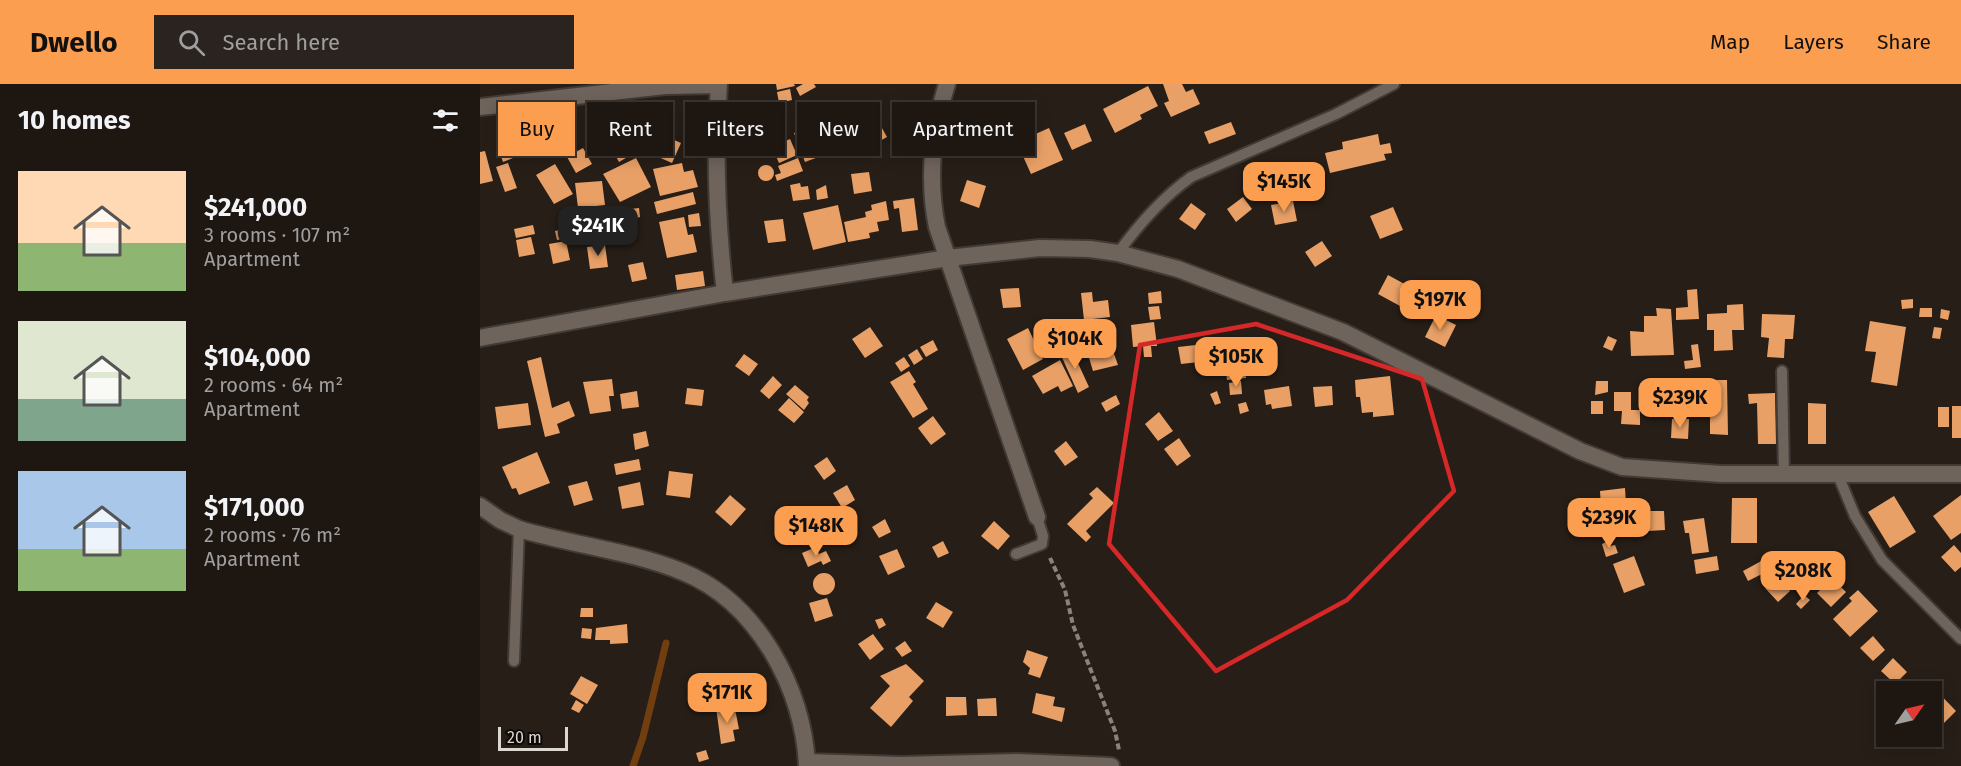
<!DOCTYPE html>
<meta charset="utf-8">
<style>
body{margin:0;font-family:"Fira Sans",sans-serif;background:#2a231f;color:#f1f3f6;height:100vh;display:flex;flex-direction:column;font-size:22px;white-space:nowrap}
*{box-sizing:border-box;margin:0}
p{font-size:20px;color:#a09f9f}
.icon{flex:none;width:33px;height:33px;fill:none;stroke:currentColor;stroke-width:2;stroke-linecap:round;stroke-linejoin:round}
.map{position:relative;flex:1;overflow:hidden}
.panel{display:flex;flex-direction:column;background:#1d1611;width:480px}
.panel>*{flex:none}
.banner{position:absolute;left:18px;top:18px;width:570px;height:54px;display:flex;gap:12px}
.needle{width:39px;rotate:56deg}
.buttons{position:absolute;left:1396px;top:597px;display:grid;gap:12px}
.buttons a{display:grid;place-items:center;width:66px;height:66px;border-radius:0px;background:#1d1611;box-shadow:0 3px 15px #0003,0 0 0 2px #3b3531;font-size:30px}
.scale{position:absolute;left:18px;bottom:15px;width:70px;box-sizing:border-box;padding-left:6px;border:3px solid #ddd7d2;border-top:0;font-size:16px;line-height:21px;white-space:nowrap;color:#ddd7d2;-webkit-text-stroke:4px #0d0906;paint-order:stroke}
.price{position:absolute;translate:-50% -51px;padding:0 14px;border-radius:12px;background:#fb9e50;color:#111;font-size:20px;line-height:39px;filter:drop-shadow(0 2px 3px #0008)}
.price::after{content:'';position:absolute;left:50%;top:36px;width:18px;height:14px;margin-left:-9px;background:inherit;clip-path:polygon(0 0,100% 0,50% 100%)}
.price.selected{background:#222;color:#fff}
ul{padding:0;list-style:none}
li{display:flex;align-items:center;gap:18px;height:150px;padding:0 18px}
li span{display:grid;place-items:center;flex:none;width:168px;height:120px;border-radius:0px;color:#555}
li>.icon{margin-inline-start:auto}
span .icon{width:72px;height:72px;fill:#fffc;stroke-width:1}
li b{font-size:26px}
h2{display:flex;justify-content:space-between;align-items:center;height:72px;padding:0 18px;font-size:26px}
.chip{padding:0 21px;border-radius:0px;background:#1d1611;box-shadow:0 3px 15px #0003,0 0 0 2px #3b3531;font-size:21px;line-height:54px}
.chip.selected{background:#fb9e50;color:#111}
header{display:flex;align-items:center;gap:36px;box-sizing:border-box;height:84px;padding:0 30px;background:#fb9e50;color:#111}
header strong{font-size:28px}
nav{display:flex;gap:33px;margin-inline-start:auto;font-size:21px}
.search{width:420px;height:54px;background:#2a231f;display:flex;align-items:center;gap:15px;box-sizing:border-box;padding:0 21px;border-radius:0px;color:#a09f9f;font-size:22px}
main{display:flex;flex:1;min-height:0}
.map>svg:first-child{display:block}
</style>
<header>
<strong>Dwello</strong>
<div class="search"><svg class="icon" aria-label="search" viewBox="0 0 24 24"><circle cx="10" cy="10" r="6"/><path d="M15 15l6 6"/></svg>Search here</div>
<nav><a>Map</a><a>Layers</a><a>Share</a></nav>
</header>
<main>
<section class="panel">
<h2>10 homes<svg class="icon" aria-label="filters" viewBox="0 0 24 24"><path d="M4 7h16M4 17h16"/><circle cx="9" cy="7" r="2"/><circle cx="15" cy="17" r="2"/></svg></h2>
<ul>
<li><span style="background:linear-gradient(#ffd9b3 60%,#8fb573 0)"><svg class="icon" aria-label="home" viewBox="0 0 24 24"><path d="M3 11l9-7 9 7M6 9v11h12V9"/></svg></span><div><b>$241,000</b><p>3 rooms · 107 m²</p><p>Apartment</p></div></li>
<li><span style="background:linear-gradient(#dfe7d0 65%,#7fa58c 0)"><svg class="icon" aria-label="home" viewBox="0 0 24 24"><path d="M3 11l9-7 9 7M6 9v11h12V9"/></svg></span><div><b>$104,000</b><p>2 rooms · 64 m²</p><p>Apartment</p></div></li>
<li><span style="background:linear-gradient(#a9c7e8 65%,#8fb573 0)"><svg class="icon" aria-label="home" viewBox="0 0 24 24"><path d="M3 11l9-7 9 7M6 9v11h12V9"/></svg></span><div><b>$171,000</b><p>2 rooms · 76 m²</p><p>Apartment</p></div></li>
</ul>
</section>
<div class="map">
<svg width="1481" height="682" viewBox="0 0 1481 682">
<rect width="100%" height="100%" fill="#271e17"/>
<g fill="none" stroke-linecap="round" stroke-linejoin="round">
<path stroke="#703e0f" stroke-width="7" d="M153 682 163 653 186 559"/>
</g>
<path fill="#e8a067" d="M296 0H314L315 2 297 6Z
M323 0H334L336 3 320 12 316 4Z
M683 0H702L706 8 713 5 720 20 691 33 684 19 689 17Z
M668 2 678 22 660 31 662 35 635 49 623 25Z
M310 5 312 16 299 19 297 8Z
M297 18 300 27 286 30 284 21Z
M398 37 407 53 389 63 380 47Z
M492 38 510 54 496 70 478 53Z
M751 38 756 50 729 60 724 48Z
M143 40 153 57 146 61 151 71 139 78 124 51Z
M605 40 612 57 592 66 584 49Z
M330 43 341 72 325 78 314 49Z
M569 44 583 76 551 90 542 70 556 64 551 52Z
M898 50 900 61 910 59 912 69 904 70 906 76 850 89 845 69 863 65 862 58Z
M185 52 201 59 192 79 176 72Z
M310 55 317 71 299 79 292 63Z
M32 56 38 72 23 78 17 61Z
M103 64 112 80 96 89 87 73Z
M5 67 13 97 0 100V68Z
M156 74 171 103 140 118 123 90Z
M318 74 323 87 297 97 295 91 301 89 298 82Z
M28 79 37 104 25 108 16 83Z
M202 79 204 88 213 86 218 103 180 112 173 85Z
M75 80 93 110 74 120 56 91Z
M278 89a8 8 0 1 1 16 0a8 8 0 1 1-16 0Z
M389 88 392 107 374 110 371 90Z
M487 96 506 102 499 124 480 117Z
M122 97 125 121 98 124 95 99Z
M320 99 321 103 328 102 330 115 313 117 310 101Z
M346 101 348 114 337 116 336 106Z
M213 108 216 120 177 130 174 118Z
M763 113 772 125 756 138 747 125Z
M434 114 438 146 422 148 419 124 414 125 413 117Z
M406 117 409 136 397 138 399 147 389 149 390 154 368 158 364 138 386 133 385 128 392 126 391 121Z
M813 117 817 137 795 141 791 121Z
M711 119 726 130 715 146 699 135Z
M358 121 366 158 333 166 323 129Z
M913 123 923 146 900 155 890 132Z
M142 124 144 139 131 141 129 127Z
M159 124 160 133 151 135 150 125Z
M219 129 221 142 209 143 208 131Z
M204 133 208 151 213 150 217 168 187 174 179 138Z
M303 135 306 157 288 159 284 137Z
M53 141 55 150 36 154 34 145Z
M84 145 86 154 77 156 75 147Z
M51 153 55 170 39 173 36 156Z
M86 157 90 176 73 180 69 160Z
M842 157 852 172 835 183 825 168Z
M125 161 128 183 110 185 107 163Z
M163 178 167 195 152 198 148 181Z
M223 187 225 202 197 206 195 191Z
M908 191 930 203 920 222 898 210Z
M539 204 541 223 523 224 520 205Z
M1217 205 1219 235 1196 236V224L1208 223 1207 206Z
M681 207 682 219 669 220 668 209Z
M612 208 613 218 628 216 630 233 604 236 601 209Z
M982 213 997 217 995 224 982 225Z
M1433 215V224L1422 225 1421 216Z
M1263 220 1264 246H1252L1253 266 1234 267V246H1227V230L1247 229V221Z
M679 222 681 235 670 236 668 223Z
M1176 224 1191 225 1194 271 1151 272 1150 247 1164 248V232H1177Z
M1440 224H1452V233H1439Z
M1461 225 1470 227 1468 236 1460 234Z
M1282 230 1315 231 1313 255H1305L1304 274 1287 273 1289 254 1281 253Z
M956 231 976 241 965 263 945 253Z
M1390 237 1426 243 1417 302 1391 298 1396 268 1385 267Z
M674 238 677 262H671L672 273H664L663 262 653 263 651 241Z
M566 239 579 260 564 270 560 264 564 261 555 246Z
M390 243 403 262 385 274 372 255Z
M1454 243 1462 244 1460 255 1452 254Z
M548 244 563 275 543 286 527 255Z
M617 250 624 269 633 267 638 281 613 287 603 254Z
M1128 252 1137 256 1132 267 1123 263Z
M453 256 458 266 446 273 440 263Z
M1218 260 1221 283 1205 285 1204 277 1213 276 1211 261Z
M716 261 719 278 701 280 698 263Z
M591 264 609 303 598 309 580 269Z
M759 264 761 273 751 275 749 266Z
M437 265 443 275 434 281 428 271Z
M264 270 278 280 269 292 255 282Z
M61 273 72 324 89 317 95 332 77 340 80 349 65 353 47 277Z
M424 273 430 282 421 288 415 279Z
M580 276 593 302 581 308 578 302 563 310 552 292Z
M764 277 766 294 747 296 745 278Z
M429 287 436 298 433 300 448 325 433 334 410 298Z
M293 292 302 301 289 315 280 307Z
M910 292 914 331 893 333V328L882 329 880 313H876L875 296Z
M132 295 134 312H129L131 327 110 330 103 298Z
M1224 296H1247L1248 351 1230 350V331H1224Z
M761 297 762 310 750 311 749 299Z
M1116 297H1128V308L1115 311Z
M315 301 329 313 327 316 329 319 324 326 306 310Z
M809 302 812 322 792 325 791 320 786 321 784 306Z
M852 302 853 321 835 323 833 303Z
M207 304 224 306 222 322 205 320Z
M157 307 159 323 142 325 140 310Z
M737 307 741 319 735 321 730 310Z
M1134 308H1151V326H1160V341L1141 340 1142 327H1134Z
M1295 309 1296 360H1278L1277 319 1269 320 1268 310Z
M636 311 640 320 626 328 621 319Z
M309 314 324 328 314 339 298 326Z
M1111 317H1123V330H1111Z
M766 318 769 327 760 330 758 320Z
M48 319 51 341 18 345 15 323Z
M1328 319 1346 320V360H1328Z
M1472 322H1481V354H1472Z
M1458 323H1469V343H1458Z
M679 328 693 347 678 357 665 340Z
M453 332 466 350 451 361 438 344Z
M1192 335H1209L1208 355 1191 354Z
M166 347 169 362 155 366 153 350Z
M699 354 711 372 697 382 684 365Z
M586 357 598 373 585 382 574 367Z
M57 368 70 399 39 411 36 404 32 405 22 383Z
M347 373 356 387 344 396 334 382Z
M159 375 161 386 136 391 134 380Z
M189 387 213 390 210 414 186 411Z
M107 397 113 416 94 422 88 402Z
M160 398 164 421 142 425 138 403Z
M367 401 375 416 362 424 353 409Z
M617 403 634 419 606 447 611 453 606 458 587 440 613 414 609 410Z
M1145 404 1146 421H1141L1143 440 1127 442 1125 423H1121L1120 407Z
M250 411 266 425 251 442 235 428Z
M1481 411V449L1471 456 1453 432Z
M1414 412 1436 448 1410 464 1388 428Z
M1252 414H1277V459H1251Z
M1167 427H1184L1185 446 1168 447Z
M1224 434 1229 468 1212 470 1209 449H1205L1203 437Z
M405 435 411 448 399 454 392 443Z
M514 437 530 452 518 466 501 452Z
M463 457 469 469 458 474 452 463Z
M1128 457 1130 462 1135 461 1138 469 1126 473 1122 460Z
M1474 461 1481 469V483L1475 488 1461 473Z
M336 463 339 470 346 467 351 477 343 481 341 477 328 483 322 469Z
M417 465 425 483 408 491 399 472Z
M1330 470 1342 490 1320 504 1307 484Z
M1154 472 1165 501 1144 509 1133 480Z
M1237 472 1239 486 1216 490 1214 476Z
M1285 475 1290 486 1268 497 1263 487Z
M333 500a11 11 0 1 1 22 0a11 11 0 1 1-22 0Z
M1297 492 1310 507 1298 518 1285 504Z
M1352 494 1366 508 1351 523 1337 509Z
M1378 506 1398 527 1370 553 1353 535 1372 517 1369 514Z
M1324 511 1330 516 1321 525 1316 520Z
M347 514 353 532 335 538 329 519Z
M456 518 473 528 463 544 446 534Z
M101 524H113V533H100Z
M402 534 406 541 399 545 395 536Z
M147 540 148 559 130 560V556H115L116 544Z
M102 544 112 545 111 555 101 554Z
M393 550 404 565 390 576 378 560Z
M1393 552 1405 566 1393 577 1380 564Z
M425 557 432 567 422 573 415 564Z
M547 566 568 573 560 594 548 590 550 584 543 578Z
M1413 574 1427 588 1415 600 1401 587Z
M426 580 444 597 429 613 433 617 411 643 390 624 410 602 400 592Z
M101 592 118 601 107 620 90 610Z
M250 594 253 612 234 614 232 596Z
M1452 602 1476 627 1452 651V608H1446Z
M556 609 575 613 573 622 585 624 582 638 552 629Z
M466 613H486L487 631 466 632Z
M516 614 517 632H498L497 615Z
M96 616 104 621 99 629 91 625Z
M245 622 246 627 255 625 259 645 253 646 255 657 241 660 236 623Z
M226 666 229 675 219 678 216 669Z"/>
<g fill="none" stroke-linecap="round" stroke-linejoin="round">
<g stroke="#413a35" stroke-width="14">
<path id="service" d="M638 169C659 140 682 114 711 93L856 30 914 0
M1302 287 1304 390
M1358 391 1375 432 1402 476 1481 555
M536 470 562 460 563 452 557 433
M34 577 39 445"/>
</g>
<g stroke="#413a35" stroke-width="20">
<path id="minor" d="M239 0C234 71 237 139 245 209
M467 0C452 48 447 94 457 143L557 433
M0 23 185 2 239 1
M0 254 245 209 468 174 560 164 610 165 638 169 698 185 863 248 1100 367 1142 383 1241 390H1481
M0 422 20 436 39 445C92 461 152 467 203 488 277 518 324 605 327 682
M327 678 421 681 537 678 631 682"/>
</g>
<path stroke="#8a837d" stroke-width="4" stroke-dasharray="6 3" stroke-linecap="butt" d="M570 474 585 506 593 541 635 647 639 666"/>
<use href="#service" stroke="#6f645c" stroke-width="10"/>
<use href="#minor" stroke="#6f645c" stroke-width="16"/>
</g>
<path fill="none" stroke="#d62828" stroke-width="4.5" stroke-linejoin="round" d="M776 240 942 295 974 407 867 516 736 587 629 460 660 261Z"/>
</svg>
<div class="buttons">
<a><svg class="needle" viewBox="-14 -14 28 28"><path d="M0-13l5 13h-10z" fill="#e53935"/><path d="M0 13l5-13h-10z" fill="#a09f9f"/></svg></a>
</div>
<div class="scale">20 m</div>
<b class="price" style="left:804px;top:129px">$145K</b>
<b class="price selected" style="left:118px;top:173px">$241K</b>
<b class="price" style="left:960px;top:247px">$197K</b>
<b class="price" style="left:595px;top:286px">$104K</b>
<b class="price" style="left:756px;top:304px">$105K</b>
<b class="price" style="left:1200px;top:345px">$239K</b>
<b class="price" style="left:1129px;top:465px">$239K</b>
<b class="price" style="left:336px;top:473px">$148K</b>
<b class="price" style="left:1323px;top:518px">$208K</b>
<b class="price" style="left:247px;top:640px">$171K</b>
<div class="banner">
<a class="chip selected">Buy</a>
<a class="chip">Rent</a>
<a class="chip">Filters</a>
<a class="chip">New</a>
<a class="chip">Apartment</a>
</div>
</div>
</main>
